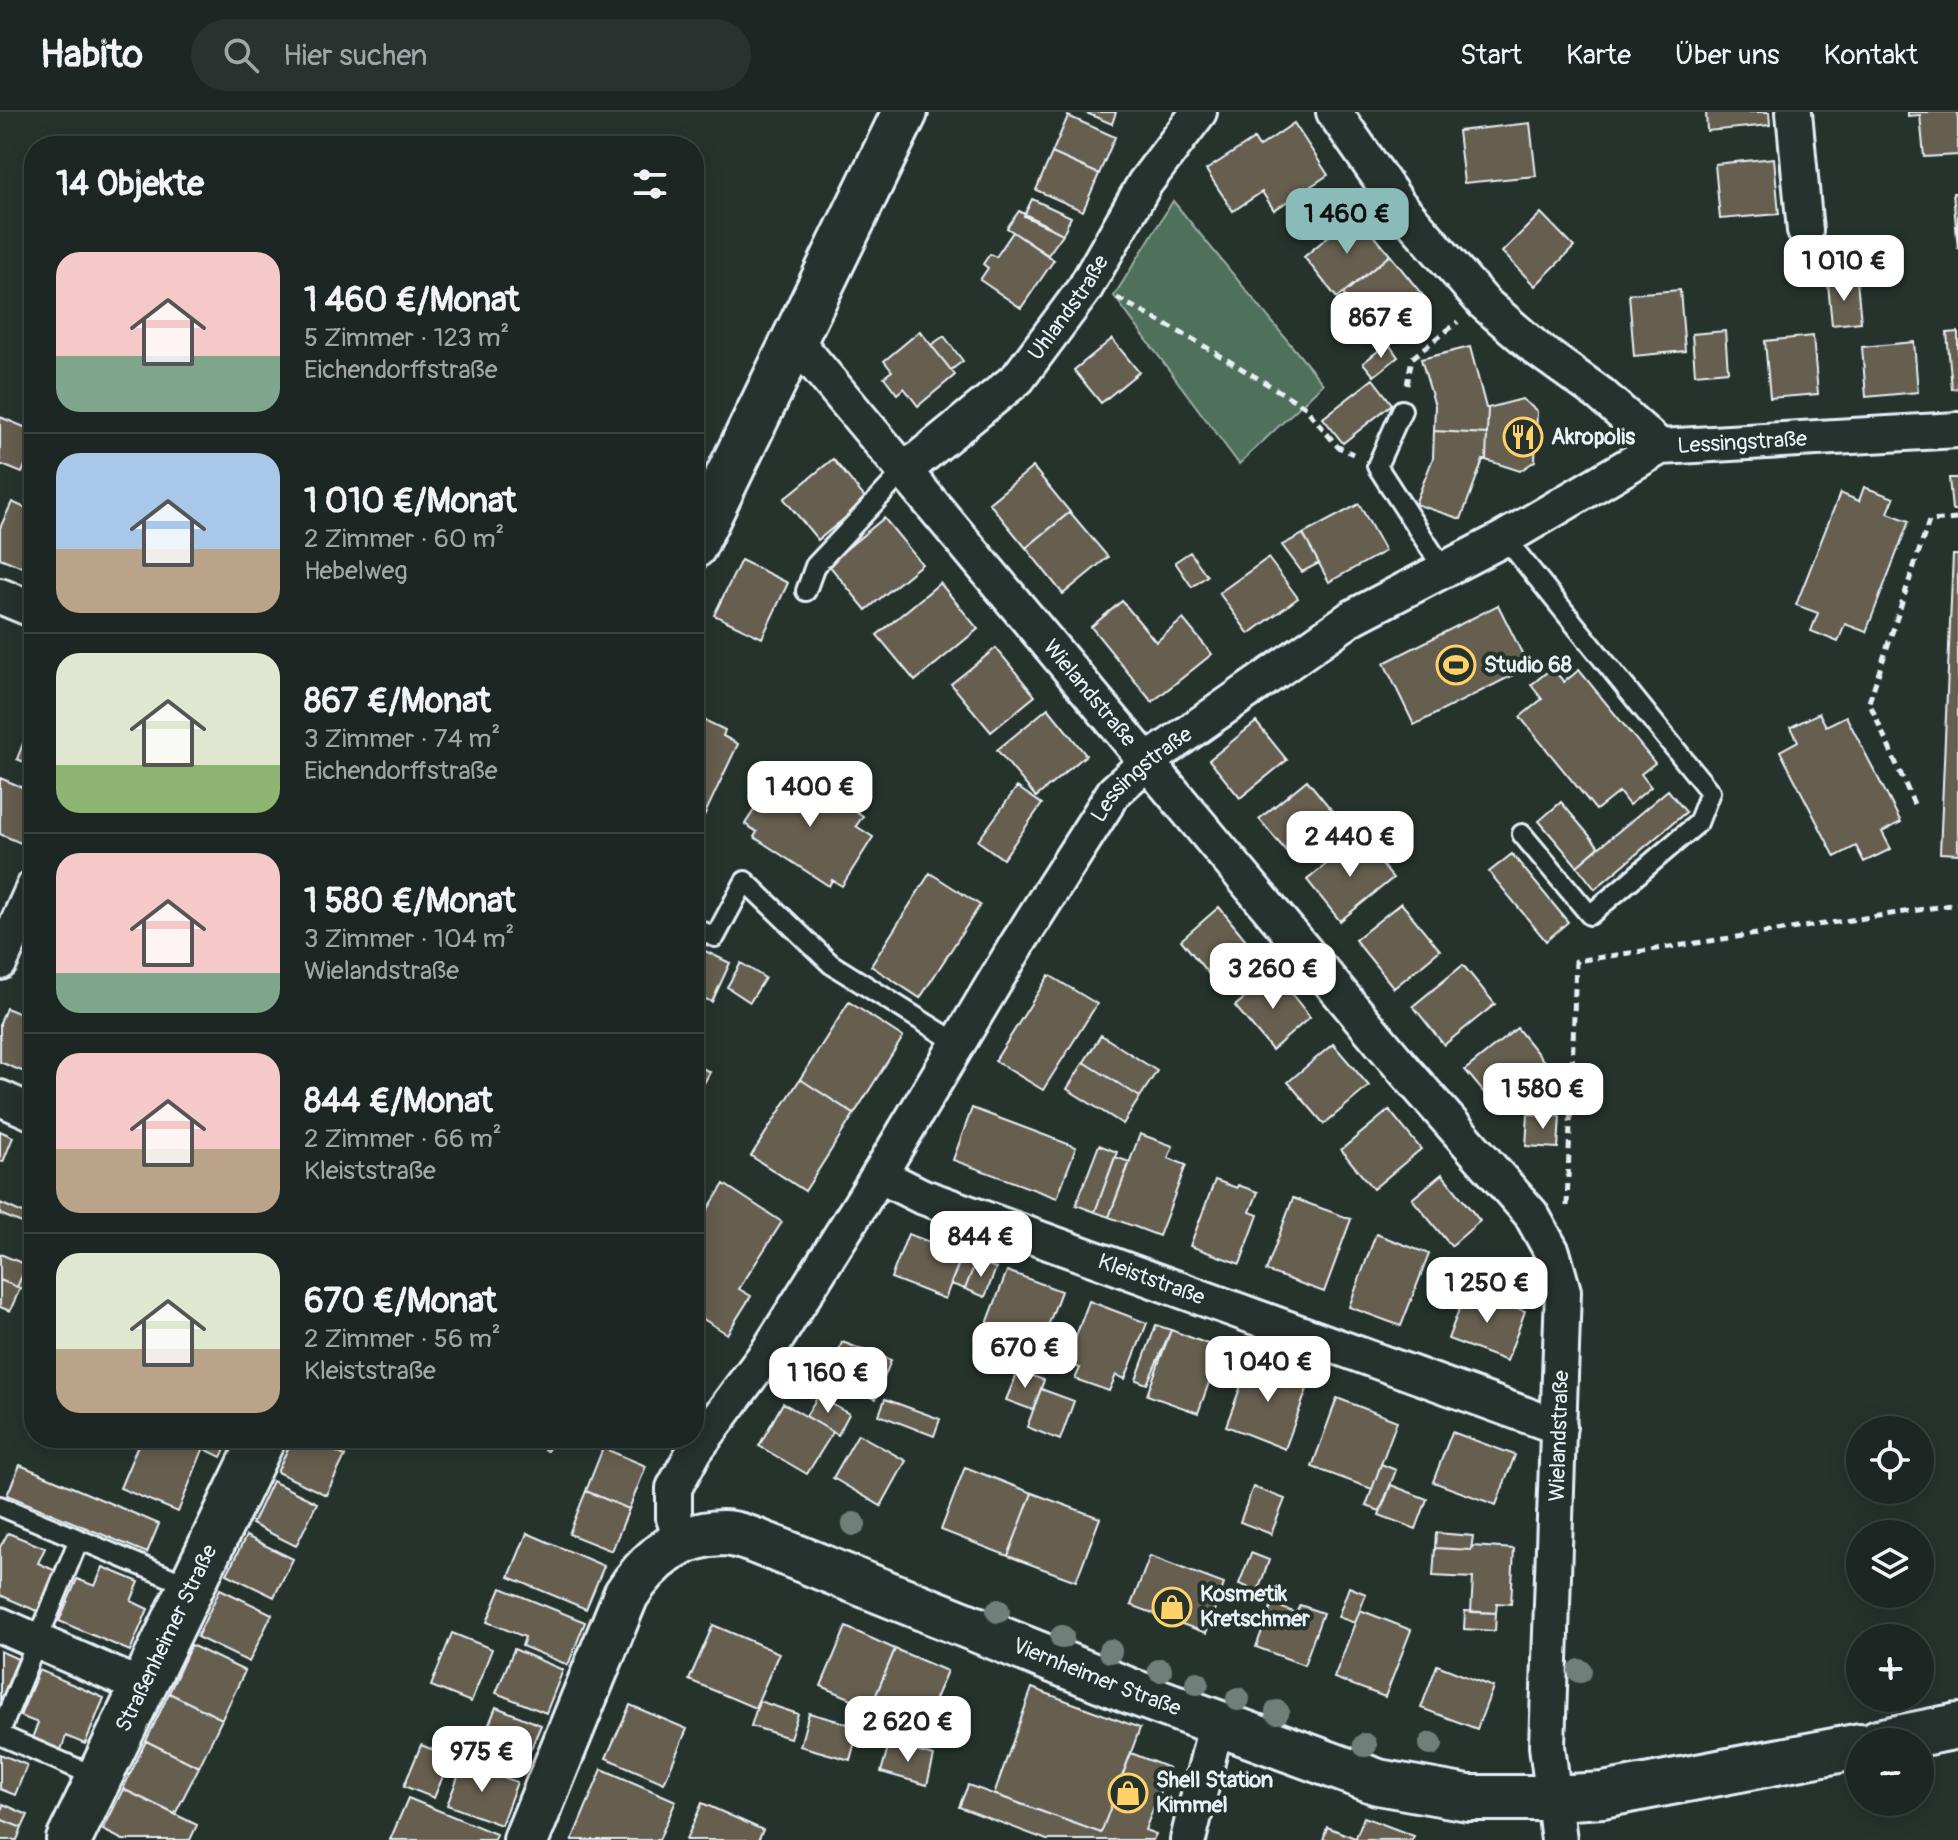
<!DOCTYPE html>
<html lang="de">
<meta charset="utf-8">
<style>
body{margin:0;font-family:Pangolin,sans-serif;background:#29322f;color:#f1f3f6;height:100vh;display:flex;flex-direction:column;font-size:30px;white-space:nowrap}
*{box-sizing:border-box;margin:0}
p{font-size:26px;color:#a0a5a5}
.icon{flex:none;width:44px;height:44px;fill:none;stroke:currentColor;stroke-width:2;stroke-linecap:round;stroke-linejoin:round}
.map{position:relative;flex:1;overflow:hidden}
.sheet{position:absolute;left:24px;top:24px;width:680px;height:1312px;display:flex;flex-direction:column;background:#1c2622;border-radius:32px;box-shadow:0 4px 20px #0003,0 0 0 2px #3a4340}
.sheet>*{flex:none}
.controls{position:absolute;left:1846px;top:1304px;display:grid;gap:16px}
.controls a{display:grid;place-items:center;width:88px;height:88px;border-radius:50%;background:#1c2622;box-shadow:0 4px 20px #0003,0 0 0 2px #3a4340;font-size:40px}
.price{position:absolute;translate:-50% -68px;padding:0 18px;border-radius:16px;background:#fff;color:#222;font-size:26px;line-height:52px;filter:drop-shadow(0 2px 4px #0008)}
.price::after{content:'';position:absolute;left:50%;top:48px;width:24px;height:18px;margin-left:-12px;background:inherit;clip-path:polygon(0 0,100% 0,50% 100%)}
.price.active{background:#8bbbb9;color:#111}
ul{padding:0;list-style:none}
li{display:flex;align-items:center;gap:24px;height:200px;padding:0 32px}
li+li{border-top:2px solid #3a4340}
li span{display:grid;place-items:center;flex:none;width:224px;height:160px;border-radius:24px;color:#555}
li>.icon{margin-inline-start:auto}
span .icon{width:96px;height:96px;fill:#fffc;stroke-width:1}
li b{font-size:34px}
h2{display:flex;justify-content:space-between;align-items:center;height:96px;padding:0 32px;font-size:34px}
header{display:flex;align-items:center;gap:48px;box-sizing:border-box;height:112px;padding:0 40px;background:#1c2622;border-bottom:2px solid #3a4340}
header strong{font-size:38px}
nav{display:flex;gap:44px;margin-inline-start:auto;font-size:28px}
.search{width:560px;height:72px;background:#29322f;display:flex;align-items:center;gap:20px;box-sizing:border-box;padding:0 28px;border-radius:44px;color:#a0a5a5;font-size:30px}
.map>svg:first-child{display:block}
</style>
<header>
<strong>Habito</strong>
<div class="search"><svg class="icon" aria-label="search" viewBox="0 0 24 24"><circle cx="10" cy="10" r="6"/><path d="M15 15l6 6"/></svg>Hier suchen</div>
<nav><a>Start</a><a>Karte</a><a>Über uns</a><a>Kontakt</a></nav>
</header>
<div class="map">
<svg width="1958" height="1728" viewBox="0 0 1958 1728">
<rect width="100%" height="100%" fill="#26332d"/>
<filter id="ink" filterUnits="userSpaceOnUse"><feTurbulence type="fractalNoise" baseFrequency=".0125" numOctaves="2"/><feDisplacementMap in="SourceGraphic" scale="16" xChannelSelector="R" yChannelSelector="G"/><feConvolveMatrix kernelMatrix="1 2 1 2 8 2 1 2 1" color-interpolation-filters="sRGB"/></filter>
<g filter="url(#ink)">
<path fill="#4f705a" stroke="#9cb0a9" stroke-width="2" d="M1173 89 1323 272 1239 352 1114 184Z"/>
<path fill="#665e4f" stroke="#e8f1f8" stroke-width="2" d="M1084 0H1116L1112 12Z
M1706 0H1769L1770 13 1707 19Z
M1908 0H1958V43L1924 45 1920 3 1908 4Z
M1068 4 1115 25 1099 62 1052 41Z
M1294 11 1328 63 1274 98 1262 80 1233 99 1206 58 1254 27 1259 35Z
M1530 11 1536 64 1464 71 1458 19Z
M1052 41 1099 62 1083 99 1036 78Z
M1774 46 1779 102 1720 107 1715 52Z
M1953 81H1958V137Z
M1032 87 1071 105 1063 122 1024 104Z
M1019 99 1063 122 1048 143 1007 116Z
M1356 101 1390 143 1337 186 1304 145Z
M1541 101 1574 135 1535 174 1502 140Z
M1013 120 1054 148 1021 196 980 168 988 156 983 152 990 142 996 145Z
M1390 143 1425 186 1378 224 1343 182Z
M1857 169 1861 210 1832 213 1828 172Z
M1680 178 1685 239 1634 244 1629 182Z
M920 219 955 263 918 294 904 276 897 282 884 265 892 259 884 249Z
M1725 219 1728 259 1695 262 1692 222Z
M1958 220V276L1952 277 1947 221Z
M944 224 963 249 951 258 931 233Z
M1813 224 1818 282 1770 286 1765 229Z
M1112 227 1139 260 1101 291 1074 258Z
M1914 230 1918 280 1866 285 1862 235Z
M1388 231 1398 245 1374 264 1363 251Z
M1470 235 1486 296H1488L1487 322 1434 319 1435 294 1421 247Z
M1373 267 1392 292 1343 331 1323 306Z
M1522 287 1537 299 1535 349 1520 359 1486 348 1488 296Z
M0 305 34 319V332L22 361 0 352Z
M1434 319 1487 322 1486 348H1483L1461 407 1415 392 1433 346Z
M833 347 867 388 818 428 784 387Z
M1033 355 1070 400 1026 436 989 391Z
M1949 366H1958V398H1952Z
M1864 375 1894 386 1888 401 1909 409 1866 520 1845 512 1838 530 1811 519 1818 501 1796 493 1840 381 1859 389Z
M12 390 34 400V454L32 459 0 446V416Z
M1359 392 1385 439 1329 470 1303 422Z
M1070 400 1108 445 1063 482 1026 436Z
M884 406 922 452 866 498 828 452Z
M1303 422 1319 451 1302 460 1282 433Z
M1190 440 1207 464 1192 475 1175 450Z
M1953 443H1958V742L1940 741Z
M1268 446 1298 486 1249 522 1219 481Z
M741 448 788 471 762 526 714 503Z
M940 471 978 517 915 569 877 523Z
M1122 489 1156 530 1183 507 1212 542 1152 590 1091 515Z
M1498 493 1529 555 1414 613 1384 551Z
M996 536 1035 584 991 620 951 572Z
M1552 556 1564 570 1579 558 1655 651 1641 662 1651 675 1629 693 1619 680 1596 698 1520 605 1542 587 1531 573Z
M1048 596 1086 643 1036 685 997 638Z
M1819 601 1826 614 1846 604 1901 710 1882 720 1891 737 1864 750 1856 734 1835 745 1780 639 1798 629 1791 615Z
M694 603 725 618 723 624 738 632 694 725Z
M1256 610 1287 648 1240 686 1209 648Z
M30 614 34 616V655L17 647Z
M777 663 795 674 801 664 863 704 856 714 873 725 842 774 832 768 829 774 754 725 757 720 745 712Z
M0 666 34 680V706L23 732 0 722Z
M1307 668 1339 707 1292 746 1259 707Z
M1017 675 1042 692 1003 747 978 729Z
M1668 678 1686 700 1595 777 1577 754Z
M1561 690 1599 735 1577 754 1539 709Z
M1359 725 1393 766 1340 809 1307 768Z
M1512 742 1568 810 1546 829 1489 760Z
M930 761 980 793 920 886 871 854Z
M1401 791 1440 838 1394 876 1355 828Z
M1219 795 1255 839 1216 871 1181 828Z
M699 836 730 851 712 890 694 882V847Z
M741 851 765 866 750 890 727 875Z
M1463 853 1495 892 1444 933 1413 894Z
M1275 861 1310 905 1272 938 1235 894Z
M1049 863 1097 892 1043 978 995 949Z
M849 890 903 925 854 1002 800 967Z
M6 896 34 907V964L0 950V911Z
M1517 916 1547 953 1496 995 1465 958Z
M1101 923 1157 959 1140 985 1084 950Z
M1333 932 1369 974 1324 1012 1288 970Z
M1084 950 1140 985 1123 1012 1067 977Z
M694 952 710 960 694 990Z
M800 967 854 1002 805 1079 751 1044Z
M972 996 1076 1035 1057 1086 953 1048Z
M1389 998 1421 1037 1373 1077 1341 1038Z
M1528 1002 1560 1004 1558 1036 1526 1034Z
M0 1019 13 1025 3 1050 0 1049Z
M1140 1022 1173 1034 1168 1046 1186 1053 1159 1124 1109 1105Z
M1099 1033 1117 1040 1095 1100 1076 1093Z
M1115 1045 1130 1050 1109 1105 1095 1100Z
M1442 1062 1480 1109 1451 1134 1412 1087Z
M1215 1068 1237 1076 1238 1073 1258 1080 1250 1100 1258 1103 1240 1152 1190 1134Z
M724 1072 782 1110 739 1177 751 1184 727 1222 694 1201V1135L698 1130 694 1127V1119Z
M1293 1086 1351 1107 1324 1180 1266 1159Z
M0 1091 34 1106V1116L0 1102Z
M908 1122 962 1142 945 1187 891 1166Z
M1376 1122 1429 1142 1401 1214 1349 1195Z
M34 1136V1182L17 1175Z
M0 1142 27 1153 17 1175 0 1168Z
M962 1144 976 1149 965 1177 951 1172Z
M976 1149 996 1156 985 1185 965 1177Z
M1007 1159 1061 1179 1039 1238 1020 1230 1023 1223 1010 1218 1007 1226 985 1217Z
M0 1168 20 1176 10 1199 0 1195Z
M1467 1176 1525 1199 1507 1249 1448 1227Z
M1089 1189 1147 1211 1125 1267 1116 1263 1109 1279 1075 1267 1080 1256 1066 1251Z
M1156 1213 1171 1218 1147 1272 1136 1268Z
M1171 1218 1221 1237 1198 1301 1147 1283Z
M842 1230 891 1248 876 1287 822 1266 826 1254 833 1256Z
M1251 1247 1310 1269 1285 1337 1226 1314Z
M1018 1259 1044 1268 1033 1298 1006 1288Z
M1041 1277 1074 1289 1060 1328 1027 1315Z
M818 1284 849 1302 838 1323 806 1304Z
M1337 1286 1397 1309 1372 1377 1312 1355Z
M885 1287 940 1307 934 1324 879 1303Z
M783 1291 833 1320 807 1362 759 1334Z
M1452 1320 1515 1343 1496 1393 1433 1370Z
M858 1322 906 1349 881 1394 833 1366Z
M141 1326H182L204 1335 178 1400 120 1376Z
M182 1326H231L221 1345Z
M293 1326H308L345 1344 326 1383 277 1360Z
M527 1326H556L547 1339Z
M603 1336 646 1354 629 1397 586 1379Z
M1381 1352 1396 1358 1380 1399 1366 1394Z
M20 1353 159 1412 147 1441 7 1383Z
M965 1355 1032 1381 1008 1444 941 1418Z
M272 1369 317 1391 296 1434 252 1412Z
M1391 1373 1427 1387 1416 1417 1379 1403Z
M1253 1375 1285 1387 1271 1422 1240 1410Z
M586 1379 629 1397 612 1439 569 1422Z
M1032 1381 1100 1406 1076 1469 1008 1444Z
M8 1421 45 1436 38 1451 56 1459 39 1500 0 1483V1435Z
M527 1421 604 1454 586 1497 509 1465Z
M1436 1421 1473 1424 1471 1438 1435 1436Z
M246 1424 293 1447 274 1485 227 1462Z
M1472 1434 1514 1437 1511 1492 1497 1491 1496 1501 1471 1500 1473 1466 1433 1464 1435 1436 1471 1438Z
M1251 1441 1269 1448 1258 1479 1239 1472Z
M1150 1444 1224 1472 1206 1521 1131 1493Z
M103 1455 139 1470 131 1489 148 1497 130 1539 59 1509 77 1467 95 1474Z
M1349 1475 1366 1482 1355 1511 1338 1505Z
M501 1476 585 1510 568 1553 522 1534 525 1525 487 1510Z
M220 1477 272 1502 249 1550 197 1525Z
M1272 1492 1296 1501 1300 1493 1323 1501 1304 1553 1256 1535Z
M1360 1498 1411 1518 1385 1585 1334 1566Z
M1465 1499 1496 1501 1495 1519 1464 1517Z
M713 1513 779 1541 755 1596 689 1568Z
M846 1515 895 1537 871 1595 821 1574Z
M452 1521 492 1537 471 1590 431 1574Z
M191 1533 245 1559 222 1607 169 1581Z
M514 1537 563 1558 546 1601 496 1581Z
M895 1537 947 1559 922 1617 871 1595Z
M0 1539 18 1547 0 1590Z
M1437 1553 1493 1575 1477 1617 1421 1596Z
M39 1558 104 1586 85 1632 66 1624 61 1638 32 1626 38 1611 20 1604Z
M1032 1576 1140 1616 1101 1721 994 1682Z
M169 1581 222 1607 199 1655 146 1629Z
M759 1589 798 1602 790 1626 751 1614Z
M630 1593 687 1617 664 1671 606 1646Z
M496 1595 541 1613 523 1655 479 1637Z
M809 1601 859 1615 850 1648 800 1634Z
M146 1629 199 1655 175 1702 123 1677Z
M889 1632 934 1644 927 1673 881 1660Z
M421 1633 451 1645 434 1686 404 1674Z
M1131 1641 1169 1656 1145 1718 1156 1722 1153 1728H1047L959 1695 968 1673 1101 1721Z
M0 1642 27 1653 15 1683 0 1677Z
M464 1650 517 1670 501 1713 447 1693Z
M602 1657 676 1689 659 1728H572Z
M123 1677 197 1713 190 1728H123L103 1718Z
M408 1686 496 1722 494 1728H390Z
M702 1691 763 1718 758 1728H686Z
M3 1692 28 1703 22 1716 0 1707Z
M1364 1705 1414 1724 1412 1728H1355Z
M0 1707 22 1716 17 1728H0Z
M1327 1715 1355 1726V1728H1323Z"/>
<g fill="none" stroke-linecap="round" stroke-linejoin="round">
<g stroke="#e8f1f8" stroke-width="24">
<path id="service" d="M1402 298 1377 354 1444 458
M1505 426 1710 680 1698 711 1590 803 1522 722
M806 479 815 454 904 359
M694 816 715 825 745 769 831 852 959 932
M0 1394 190 1474
M0 1620 79 1427
M0 1623 99 1666"/>
</g>
<g stroke="#e8f1f8" stroke-width="40">
<g id="minor">
<path d="M1334 0 1398 92 1484 191 1536 236 1600 282 1660 335"/>
<path d="M1794 0 1805 119"/>
<path id="s1" d="M795 228 1405 959 1531 1102 1552 1140 1563 1179 1547 1634 1559 1728"/>
<path id="s2" d="M904 359 1018 266 1085 176 1145 71 1199 0"/>
<path d="M0 484 34 498"/>
<path d="M0 850 34 775"/>
<path d="M0 986 34 1001"/>
<path id="s3" d="M879 1063 921 1084 1559 1315"/>
<path id="s4" d="M682 1431 674 1406V1376L695 1338 768 1240 879 1063 1018 831 1114 680 1148 649 1353 505 1505 426 1660 335 1958 318"/>
<path d="M0 1513 142 1575"/>
<path d="M1188 1728 1216 1613"/>
</g>
</g>
<g stroke="#e8f1f8" stroke-width="50">
<g id="tertiary">
<path d="M694 434 905 0"/>
<path id="s5" d="M69 1728 263 1326"/>
</g>
</g>
<g stroke="#e8f1f8" stroke-width="50">
<g id="secondary">
<path d="M1878 1630 1958 1614"/>
<path id="s6" d="M526 1728 626 1483C648 1449 679 1422 722 1421 740 1421 759 1431 776 1437L1130 1579 1378 1670 1468 1686H1554L1603 1683 1860 1634"/>
</g>
</g>
<path stroke="#e8f1f8" stroke-width="5" stroke-dasharray="8 6" stroke-linecap="butt" d="M1117 186 1194 228 1304 294 1338 335 1353 342
M1407 273 1412 246 1458 210
M1914 692 1869 590 1929 409 1958 407
M1567 1094 1576 849 1958 792"/>
<use href="#service" stroke="#26332d" stroke-width="18"/>
<use href="#minor" stroke="#26332d" stroke-width="34"/>
<use href="#tertiary" stroke="#26332d" stroke-width="44"/>
<use href="#secondary" stroke="#26332d" stroke-width="44"/>
</g>
<g fill="#6f7f7a">
<circle cx="854" cy="1412" r="12"/>
<circle cx="998" cy="1499" r="12"/>
<circle cx="1062" cy="1525" r="12"/>
<circle cx="1110" cy="1539" r="12"/>
<circle cx="1160" cy="1558" r="12"/>
<circle cx="1580" cy="1559" r="12"/>
<circle cx="1197" cy="1571" r="12"/>
<circle cx="1238" cy="1587" r="12"/>
<circle cx="1277" cy="1600" r="12"/>
<circle cx="1431" cy="1632" r="12"/>
<circle cx="1365" cy="1633" r="12"/>
</g>
</g>
<defs>
<g id="restaurant-ring" transform="scale(2)"><circle r="9.5" fill="#26332d" stroke="#ffd166" stroke-width="1.5"/><path d="M-5-6h1v4h1v-4h1v4h1v-4h1v5L-1.5 .5V6h-2V.5L-5-1ZM5-6V6H3V1.5H1.5Q1.5-4 5-6Z" fill="#ffd166"/></g>
<g id="stadium-ring" transform="scale(2)"><circle r="9.5" fill="#26332d" stroke="#ffd166" stroke-width="1.5"/><path d="M0-5a6.5 5 0 1 0 0 10a6.5 5 0 1 0 0-10ZM-3.5-1.8h7v3.6h-7Z" fill="#ffd166"/></g>
<g id="shop-ring" transform="scale(2)"><circle r="9.5" fill="#26332d" stroke="#ffd166" stroke-width="1.5"/><path d="M-5-2.5h2.3a2.7 3.5 0 0 1 5.4 0H5L5.5 6h-11ZM-1.5-2.5h3a1.5 2.3 0 0 0-3 0Z" fill="#ffd166"/></g>
</defs>
<g fill-rule="evenodd">
<use href="#restaurant-ring" x="1523" y="325"/>
<use href="#stadium-ring" x="1456" y="553"/>
<use href="#shop-ring" x="1172" y="1495"/>
<use href="#shop-ring" x="1128" y="1681"/>
</g>
<g text-anchor="middle" dominant-baseline="central" stroke-width="8" stroke-linejoin="round" paint-order="stroke">
<g font-size="22" fill="#e8f1f8" stroke="#26332d">
<text stroke="none"><textPath href="#s2" startOffset="234">Uhlandstraße</textPath></text>
<text stroke="none"><textPath href="#s4" startOffset="1610">Lessingstraße</textPath></text>
<text stroke="none"><textPath href="#s1" startOffset="460">Wielandstraße</textPath></text>
<text stroke="none"><textPath href="#s4" startOffset="912">Lessingstraße</textPath></text>
<text stroke="none"><textPath href="#s3" startOffset="292">Kleiststraße</textPath></text>
<text transform="translate(1559 1324) rotate(-88)">Wielandstraße</text>
<text stroke="none"><textPath href="#s5" startOffset="224">Straßenheimer Straße</textPath></text>
<text stroke="none"><textPath href="#s6" startOffset="786">Viernheimer Straße</textPath></text>
</g>
<g font-size="22" font-weight="bold" fill="#e8f1f8" stroke="#26332d" text-anchor="start">
<text x="1551" y="325">Akropolis</text>
<text x="1484" y="553">Studio 68</text>
<text x="1200" y="1482">Kosmetik<tspan x="1200" dy="25">Kretschmer</tspan></text>
<text x="1156" y="1668">Shell Station<tspan x="1156" dy="25">Kimmel</tspan></text>
</g>
</g>
</svg>
<div class="controls">
<a><svg class="icon" aria-label="locate" viewBox="0 0 24 24"><circle cx="12" cy="12" r="6"/><path d="M12 2v4M12 18v4M2 12h4M18 12h4"/></svg></a>
<a><svg class="icon" aria-label="layers" viewBox="0 0 24 24"><path d="M12 4l9 5-9 5-9-5zM3 14l9 5 9-5"/></svg></a>
<a>+</a>
<a>−</a>
</div>
<b class="price active" style="left:1347px;top:144px">1 460 €</b>
<b class="price" style="left:1844px;top:191px">1 010 €</b>
<b class="price" style="left:1381px;top:248px">867 €</b>
<b class="price" style="left:810px;top:717px">1 400 €</b>
<b class="price" style="left:1350px;top:767px">2 440 €</b>
<b class="price" style="left:1273px;top:899px">3 260 €</b>
<b class="price" style="left:1543px;top:1019px">1 580 €</b>
<b class="price" style="left:981px;top:1167px">844 €</b>
<b class="price" style="left:1487px;top:1213px">1 250 €</b>
<b class="price" style="left:1025px;top:1278px">670 €</b>
<b class="price" style="left:1268px;top:1292px">1 040 €</b>
<b class="price" style="left:828px;top:1303px">1 160 €</b>
<b class="price" style="left:908px;top:1652px">2 620 €</b>
<b class="price" style="left:482px;top:1682px">975 €</b>
<section class="sheet">
<h2>14 Objekte<svg class="icon" aria-label="filters" viewBox="0 0 24 24"><path d="M4 7h16M4 17h16"/><circle cx="9" cy="7" r="2"/><circle cx="15" cy="17" r="2"/></svg></h2>
<ul>
<li><span style="background:linear-gradient(#f6c9c9 65%,#7fa58c 0)"><svg class="icon" aria-label="home" viewBox="0 0 24 24"><path d="M3 11l9-7 9 7M6 9v11h12V9"/></svg></span><div><b>1 460 €/Monat</b><p>5 Zimmer · 123 m²</p><p>Eichendorffstraße</p></div></li>
<li><span style="background:linear-gradient(#a9c7e8 60%,#b9a48a 0)"><svg class="icon" aria-label="home" viewBox="0 0 24 24"><path d="M3 11l9-7 9 7M6 9v11h12V9"/></svg></span><div><b>1 010 €/Monat</b><p>2 Zimmer · 60 m²</p><p>Hebelweg</p></div></li>
<li><span style="background:linear-gradient(#dfe7d0 70%,#8fb573 0)"><svg class="icon" aria-label="home" viewBox="0 0 24 24"><path d="M3 11l9-7 9 7M6 9v11h12V9"/></svg></span><div><b>867 €/Monat</b><p>3 Zimmer · 74 m²</p><p>Eichendorffstraße</p></div></li>
<li><span style="background:linear-gradient(#f6c9c9 75%,#7fa58c 0)"><svg class="icon" aria-label="home" viewBox="0 0 24 24"><path d="M3 11l9-7 9 7M6 9v11h12V9"/></svg></span><div><b>1 580 €/Monat</b><p>3 Zimmer · 104 m²</p><p>Wielandstraße</p></div></li>
<li><span style="background:linear-gradient(#f6c9c9 60%,#b9a48a 0)"><svg class="icon" aria-label="home" viewBox="0 0 24 24"><path d="M3 11l9-7 9 7M6 9v11h12V9"/></svg></span><div><b>844 €/Monat</b><p>2 Zimmer · 66 m²</p><p>Kleiststraße</p></div></li>
<li><span style="background:linear-gradient(#dfe7d0 60%,#b9a48a 0)"><svg class="icon" aria-label="home" viewBox="0 0 24 24"><path d="M3 11l9-7 9 7M6 9v11h12V9"/></svg></span><div><b>670 €/Monat</b><p>2 Zimmer · 56 m²</p><p>Kleiststraße</p></div></li>
</ul>
</section>
</div>
